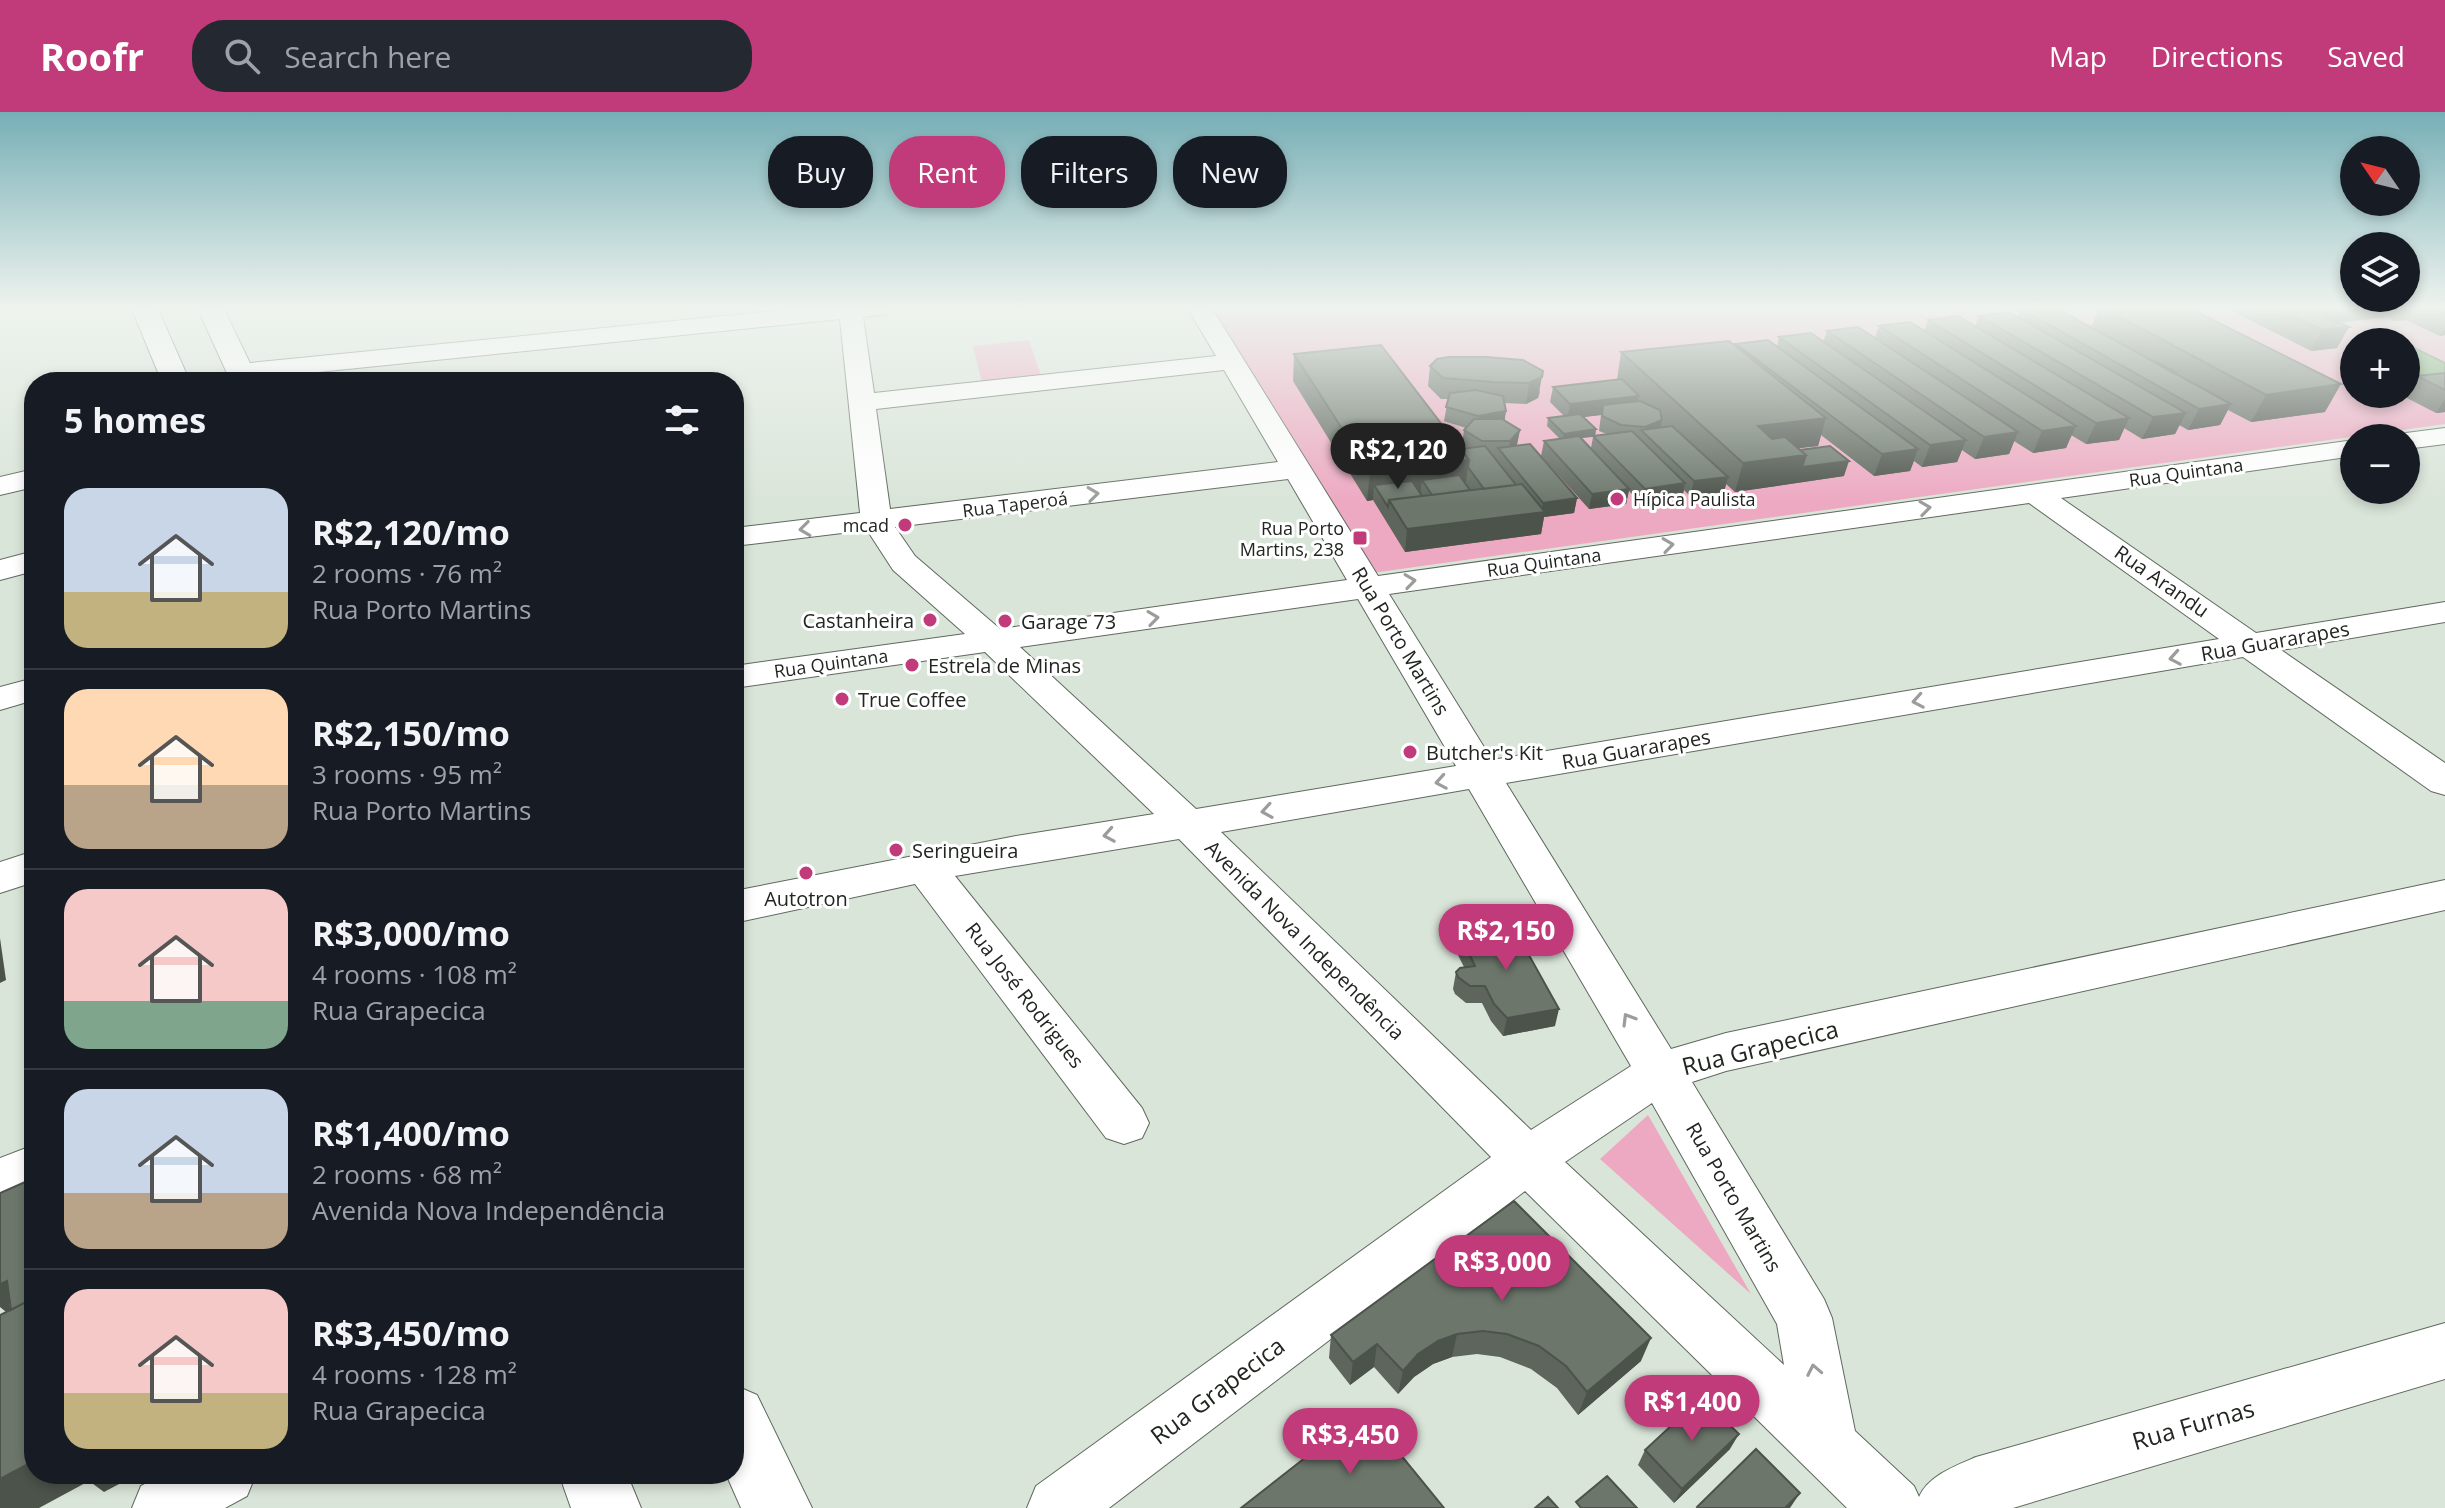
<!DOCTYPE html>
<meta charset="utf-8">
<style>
body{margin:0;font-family:"Open Sans",sans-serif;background:#242831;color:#f1f3f6;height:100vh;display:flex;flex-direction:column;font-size:30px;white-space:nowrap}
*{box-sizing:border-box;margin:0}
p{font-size:26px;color:#9ea1a6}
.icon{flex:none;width:44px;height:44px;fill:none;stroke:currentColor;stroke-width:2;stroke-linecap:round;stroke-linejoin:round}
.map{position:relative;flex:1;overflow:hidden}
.drawer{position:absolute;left:24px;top:260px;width:720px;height:1112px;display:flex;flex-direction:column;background:#171b24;border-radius:32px;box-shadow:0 4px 12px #0003}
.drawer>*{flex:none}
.hud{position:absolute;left:768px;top:24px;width:760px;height:72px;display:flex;gap:16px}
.needle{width:52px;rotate:305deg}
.fabs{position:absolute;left:2340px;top:24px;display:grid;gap:16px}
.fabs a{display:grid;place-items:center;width:80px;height:80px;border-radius:50%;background:#171b24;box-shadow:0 4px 12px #0003;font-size:40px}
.price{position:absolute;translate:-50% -68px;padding:0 18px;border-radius:28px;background:#c13a79;color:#fff;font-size:26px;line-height:52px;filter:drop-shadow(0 2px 4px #0008)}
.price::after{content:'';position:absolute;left:50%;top:48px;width:24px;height:18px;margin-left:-12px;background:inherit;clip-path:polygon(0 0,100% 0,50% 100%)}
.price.active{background:#222;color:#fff}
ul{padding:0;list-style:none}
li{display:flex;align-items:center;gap:24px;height:200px;padding:0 40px}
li+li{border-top:2px solid #363941}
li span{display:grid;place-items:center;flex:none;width:224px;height:160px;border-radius:24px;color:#555}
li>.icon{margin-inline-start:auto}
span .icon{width:96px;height:96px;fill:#fffc;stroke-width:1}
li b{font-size:34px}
h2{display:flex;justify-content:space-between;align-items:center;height:96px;padding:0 40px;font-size:34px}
.pill{padding:0 28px;border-radius:32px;background:#171b24;box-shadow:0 4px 12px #0003;font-size:28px;line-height:72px}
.pill.active{background:#c13a79;color:#fff}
header{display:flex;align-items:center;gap:48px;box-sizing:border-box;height:112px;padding:0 40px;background:#c13a79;color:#fff}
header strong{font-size:38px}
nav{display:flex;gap:44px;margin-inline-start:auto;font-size:28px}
.search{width:560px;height:72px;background:#242831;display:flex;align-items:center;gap:20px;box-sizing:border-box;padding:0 28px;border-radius:32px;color:#9ea1a6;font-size:30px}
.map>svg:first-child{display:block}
</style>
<header>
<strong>Roofr</strong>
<div class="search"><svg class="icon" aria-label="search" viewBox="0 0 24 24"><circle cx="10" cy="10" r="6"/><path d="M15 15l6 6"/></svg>Search here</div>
<nav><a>Map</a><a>Directions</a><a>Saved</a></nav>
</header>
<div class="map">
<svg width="2445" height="1396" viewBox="0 0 2445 1396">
<rect width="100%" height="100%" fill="#dae5d9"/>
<path fill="#eda9c2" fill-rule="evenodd" d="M1210 195H2445V312L1372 461ZM2354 230H2406V282H2354Z
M1029 228 1041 264 982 271 973 234Z
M1648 1003 1751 1182 1600 1047Z"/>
<path fill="#6fa86a" stroke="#588154" stroke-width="2" d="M2406 232 2445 251V266L2429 268 2406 257Z"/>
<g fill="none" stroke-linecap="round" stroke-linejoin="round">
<g stroke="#5f695e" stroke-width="2">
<path id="minor" d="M814 195H901L890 202 863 205 874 281 1216 244 1187 195H1211L1378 464 2354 328V344L2061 386 2256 521 2445 490V510L2281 538 2445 651V683L2431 679 2243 545 1506 671 1671 937 1726 921 2445 768V798L1726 959 1692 970 1824 1187 1832 1206 1855 1319 1914 1374 1919 1385C1928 1364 1955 1354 1976 1345L2445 1211V1267L2013 1396H1847L1525 1079 1109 1396H1027L1036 1374 1491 1045 1179 727 955 764 1142 996 1149 1011 1142 1026 1124 1032 1106 1026 915 772 734 811V779L1016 724 1154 702 985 540 734 576V554L965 522 893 458 867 418 734 434V416L860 401 840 207 240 268 231 265 227 260 231 255 240 252ZM1224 258 1278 350 890 397 876 297ZM1288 367 1347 468 1000 517 915 444 895 415ZM2029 391 2219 527 1492 648 1389 482ZM1358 487 1456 654 1196 697 1020 535ZM1469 677 1631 954 1531 1018 1221 720ZM1652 991 1777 1212 1784 1253 1565 1050Z
M2445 316V332L2406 337V326H2394L2406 321Z
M34 357V375L0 383V365Z
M34 439V459L0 468V448Z
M34 566V588L0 598V575Z
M34 739V770L0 781V750Z
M34 1033V1079L0 1093V1046Z
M163 1362H256L247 1384 225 1396H132L141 1374Z"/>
</g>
<g stroke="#5f695e" stroke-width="2">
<path id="major" d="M131 195H157L190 270H162Z
M197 195H223L259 270H231Z
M734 1273 757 1283 812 1396H741L726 1362H734Z
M559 1362H627L641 1396H571Z"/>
</g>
<use href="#minor" fill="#fff" fill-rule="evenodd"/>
<use href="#major" fill="#fff" fill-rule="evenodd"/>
</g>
<path fill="#5d655c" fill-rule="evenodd" d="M2100 195 2325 300 2251 310 2228 298 2220 313 2188 318 2179 313 2175 322 2142 327 2124 316 2119 328 2086 332 2071 323 2066 336 2033 341 2014 329 2009 342 1975 347 1962 338 1957 350 1922 355 1914 349 1910 359 1874 364 1821 323 1818 334 1798 336 1844 364 1735 380 1726 372 1724 380 1690 384 1684 378 1682 386 1641 392 1629 379 1626 392 1589 397 1541 344 1544 329 1560 327 1547 314 1548 306 1564 304 1550 290 1553 275 1617 268 1621 240 1736 233V232L1777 235 1779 225 1823 230 1827 219 1875 226 1879 214 1924 219 1928 208 1975 214 1979 204 2018 205 2021 197 2091 216ZM1601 303 1599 319 1607 322 1595 324 1596 317 1583 305ZM1593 325 1591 336 1581 326Z
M2232 195H2445V223L2440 224 2406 208 2395 209 2386 205 2338 211 2337 236 2311 239 2230 198Z
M1294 242 1460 337 1468 336 1462 333 1464 318 1466 316 1444 309 1448 287H1441L1428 274 1430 254 1523 248 1540 280 1538 286 1526 292 1504 291 1506 299 1504 308 1520 318 1516 334 1577 386 1574 401 1544 405 1541 422 1405 440 1373 388 1367 389 1293 269Z
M2445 261V300L2436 301 2405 285 2417 264Z
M1461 825 1555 914 1503 924 1491 909 1482 891H1466L1455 882 1453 877 1456 860 1464 855 1458 843Z
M1514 1089 1641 1249 1578 1303 1557 1276 1531 1257 1500 1245 1477 1242 1452 1245 1433 1252 1414 1265 1398 1282 1374 1255 1350 1273 1329 1246 1331 1223Z
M1730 1337 1674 1391 1638 1353 1645 1338Z"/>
<path fill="#4c534b" d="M1326 195H1349L1326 198Z
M2322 195H2391L2386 205 2324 212 2316 200Z
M2403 195H2414L2406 208 2395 209Z
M2349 215 2337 236 2311 239 2322 218Z
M2445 215V223L2440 224Z
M1543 259 1538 286 1526 292 1529 271Z
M2341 272 2325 300 2251 310 2266 283Z
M1639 284 1636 298 1603 293 1601 303 1567 307 1570 292Z
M2445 287V300L2436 301Z
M2231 292 2220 313 2188 318 2199 297Z
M1506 299 1504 313 1476 319 1478 304Z
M2186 301 2175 322 2142 327 2153 305Z
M1826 306 1818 334 1750 342 1758 314Z
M2129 306 2119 328 2086 332 2096 311Z
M1662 308 1659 323 1644 320 1645 315Z
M2076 314 2066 336 2033 341 2042 319Z
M1596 317 1595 324 1562 329 1564 322Z
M1520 318 1517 333 1508 344 1510 329Z
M2018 320 2009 342 1975 347 1984 325Z
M1966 328 1957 350 1922 355 1930 333Z
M1918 337 1910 359 1874 364 1882 342Z
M1806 343 1849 349 1844 364 1735 380 1743 351Z
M1469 348 1465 377 1422 368 1420 383 1374 373 1373 388 1367 389 1370 360Z
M1728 365 1724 380 1690 384 1694 369Z
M1685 371 1682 386 1641 392 1645 377Z
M1629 377 1626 392 1589 397 1592 382Z
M1577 386 1574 401 1544 405 1541 422 1405 440 1407 417 1541 400 1543 391Z
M0 826 6 868 0 871Z
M1559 897 1555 914 1503 924 1507 906Z
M0 1155 7 1169 11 1204 0 1195Z
M1457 1222 1452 1245 1433 1252 1414 1265 1398 1282 1403 1259 1418 1242 1438 1229Z
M1651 1226 1641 1249 1578 1303 1587 1280Z
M1377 1232 1374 1255 1350 1273 1353 1250Z
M1739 1322 1730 1337 1674 1391 1682 1377Z
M34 1349V1362H138L104 1380 89 1369 39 1396H0V1367Z
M1800 1381 1790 1396H1785Z"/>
<path fill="#6c766b" stroke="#4c534b" stroke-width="2" d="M2034 195H2054L2231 292 2199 297 2021 197Z
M2101 195H2187L2341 272 2266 283Z
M2275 195H2327L2332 198 2316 200 2349 215 2322 218Z
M2433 195H2445V201Z
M2009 200 2186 301 2153 305 1979 204Z
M1958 204 2129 306 2096 311 1928 208Z
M1910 210 2076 314 2042 319 1879 214Z
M1858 215 2018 320 1984 325 1827 219Z
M1811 221 1966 328 1930 333 1779 225Z
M1768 228 1918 337 1882 342 1736 232Z
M1729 229 1826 306 1758 314 1772 327 1785 325 1806 343 1743 351 1621 240Z
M1381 233 1469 348 1370 360 1294 242Z
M1449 245H1486L1523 248 1543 259 1542 265 1529 271 1492 270 1443 266 1430 254 1437 247Z
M2154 250H2157L2176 260 2173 261Z
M2445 261V278L2417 264Z
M1622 267 1639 284 1570 292 1553 275Z
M1476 278 1503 284 1506 299 1478 304 1446 295 1450 281Z
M1640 289 1660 298 1662 308 1645 315 1621 313 1602 304 1603 293Z
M1580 302 1596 317 1564 322 1548 306Z
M1474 307H1502L1520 318 1510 329H1482L1464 318Z
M1672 314 1728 365 1694 369 1641 318Z
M1632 319 1685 371 1645 377 1593 324Z
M1579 324 1629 377 1592 382 1544 329Z
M1530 332 1577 386 1543 391 1498 336Z
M1485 334 1516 373 1484 377 1468 355 1469 348 1460 337Z
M1830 334 1849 349 1802 355 1806 343 1800 338Z
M1459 363 1470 378 1432 383 1422 368Z
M1412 369 1422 384 1389 388 1388 395 1374 373Z
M1522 372 1545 400 1407 417 1389 388Z
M1511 811 1559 897 1507 906 1494 892 1485 874H1470L1458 865 1456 860 1460 856 1475 854 1461 825 1468 820Z
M34 1066V1186L11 1198 7 1169 0 1172V1081Z
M1514 1089 1651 1226 1587 1280 1566 1254 1539 1234 1507 1222 1483 1219 1457 1222 1438 1229 1418 1242 1403 1259 1377 1232 1353 1250 1331 1223Z
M34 1186V1349L0 1367V1203Z
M1701 1286 1739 1322 1682 1377 1645 1338Z
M1365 1299 1444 1396H1241Z
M1756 1337 1800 1381 1785 1396H1698L1697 1395Z
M1607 1364 1637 1396H1581L1576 1390Z
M1548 1385 1558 1396H1535Z"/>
<defs><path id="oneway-chevron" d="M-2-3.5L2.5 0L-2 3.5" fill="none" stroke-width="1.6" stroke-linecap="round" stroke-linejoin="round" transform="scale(2)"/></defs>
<g stroke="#9c9d9b">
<use href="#oneway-chevron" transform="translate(1093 382) rotate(-7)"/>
<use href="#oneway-chevron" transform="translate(1925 396) rotate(-8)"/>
<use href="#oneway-chevron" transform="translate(805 417) rotate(173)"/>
<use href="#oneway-chevron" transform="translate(1668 433) rotate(-8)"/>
<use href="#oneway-chevron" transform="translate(1410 469) rotate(-8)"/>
<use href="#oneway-chevron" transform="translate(1153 506) rotate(-8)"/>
<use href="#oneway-chevron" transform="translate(2175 546) rotate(170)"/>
<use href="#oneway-chevron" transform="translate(1918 589) rotate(170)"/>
<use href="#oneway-chevron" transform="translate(1441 670) rotate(170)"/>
<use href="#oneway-chevron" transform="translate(1267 699) rotate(171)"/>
<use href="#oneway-chevron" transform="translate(1109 723) rotate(170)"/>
<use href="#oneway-chevron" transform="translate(1628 907) rotate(-121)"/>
<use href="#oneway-chevron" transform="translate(1814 1258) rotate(-101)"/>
</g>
<linearGradient id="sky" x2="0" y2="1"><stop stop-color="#77afb6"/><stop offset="0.5" stop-color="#eef3ee"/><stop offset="1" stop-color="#eef3ee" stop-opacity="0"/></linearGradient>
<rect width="2445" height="391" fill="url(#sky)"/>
<g fill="#c13a79" stroke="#fff" stroke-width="3">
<circle cx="1617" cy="387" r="8"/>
<circle cx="905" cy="413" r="8"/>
<rect x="1352" y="418" width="16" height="16" rx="4"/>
<circle cx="930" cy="508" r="8"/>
<circle cx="1005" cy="509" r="8"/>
<circle cx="912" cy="553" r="8"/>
<circle cx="842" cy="587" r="8"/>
<circle cx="1410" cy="640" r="8"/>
<circle cx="896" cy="738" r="8"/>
<circle cx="806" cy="761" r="8"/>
</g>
<g text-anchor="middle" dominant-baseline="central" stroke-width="6" stroke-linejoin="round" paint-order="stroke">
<g font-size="18" fill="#222621" stroke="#fff">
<text transform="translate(2186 360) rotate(-8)">Rua Quintana</text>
<text transform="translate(1015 392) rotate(-7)">Rua Taperoá</text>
<text transform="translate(1544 450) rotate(-8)">Rua Quintana</text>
<text transform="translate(831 551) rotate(-8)">Rua Quintana</text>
</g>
<g font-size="18" fill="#222621" stroke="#fff" text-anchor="end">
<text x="1633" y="387" text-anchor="start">Hípica Paulista</text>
<text x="889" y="413">mcad</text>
<text x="1344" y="416">Rua Porto<tspan x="1344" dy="21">Martins, 238</tspan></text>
</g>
<g font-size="20" fill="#222621" stroke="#fff">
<text transform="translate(2162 469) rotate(35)">Rua Arandu</text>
<text transform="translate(1401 529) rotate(59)">Rua Porto Martins</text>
<text transform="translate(2275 529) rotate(-10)">Rua Guararapes</text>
<text transform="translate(1636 637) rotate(-10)">Rua Guararapes</text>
<text transform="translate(1305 828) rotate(45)">Avenida Nova Independência</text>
<text transform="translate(1025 883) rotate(52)">Rua José Rodrigues</text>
<text transform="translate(1734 1085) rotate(60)">Rua Porto Martins</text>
</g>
<g font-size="20" fill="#222621" stroke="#fff" text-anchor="start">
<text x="914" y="508" text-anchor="end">Castanheira</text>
<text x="1021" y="509">Garage 73</text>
<text x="928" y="553">Estrela de Minas</text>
<text x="858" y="587">True Coffee</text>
<text x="1426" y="640">Butcher's Kit</text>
<text x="912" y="738">Seringueira</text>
<text x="806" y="786" text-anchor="middle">Autotron</text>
</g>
<g font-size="24" fill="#222621" stroke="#fff">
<text transform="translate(1760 935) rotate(-14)">Rua Grapecica</text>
<text transform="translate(1217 1278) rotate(-37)">Rua Grapecica</text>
<text transform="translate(2193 1312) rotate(-16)">Rua Furnas</text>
</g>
</g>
</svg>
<div class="fabs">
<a><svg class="needle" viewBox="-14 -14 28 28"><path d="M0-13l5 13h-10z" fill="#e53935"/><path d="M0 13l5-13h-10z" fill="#9ea1a6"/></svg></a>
<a><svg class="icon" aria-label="layers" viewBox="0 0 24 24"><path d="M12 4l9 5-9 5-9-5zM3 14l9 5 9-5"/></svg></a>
<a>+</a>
<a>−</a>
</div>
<b class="price active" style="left:1398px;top:379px">R$2,120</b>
<b class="price" style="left:1506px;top:860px">R$2,150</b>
<b class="price" style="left:1502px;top:1191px">R$3,000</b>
<b class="price" style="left:1692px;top:1331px">R$1,400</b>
<b class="price" style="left:1350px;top:1364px">R$3,450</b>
<div class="hud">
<a class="pill">Buy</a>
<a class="pill active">Rent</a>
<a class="pill">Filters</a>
<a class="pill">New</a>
</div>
<section class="drawer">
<h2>5 homes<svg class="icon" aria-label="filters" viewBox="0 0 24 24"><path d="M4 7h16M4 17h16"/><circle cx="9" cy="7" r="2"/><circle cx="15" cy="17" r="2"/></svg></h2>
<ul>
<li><span style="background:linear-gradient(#c9d6e8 65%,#c2b280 0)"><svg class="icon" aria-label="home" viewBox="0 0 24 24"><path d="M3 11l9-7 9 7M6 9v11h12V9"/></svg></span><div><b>R$2,120/mo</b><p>2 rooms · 76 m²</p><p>Rua Porto Martins</p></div></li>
<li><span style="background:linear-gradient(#ffd9b3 60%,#b9a48a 0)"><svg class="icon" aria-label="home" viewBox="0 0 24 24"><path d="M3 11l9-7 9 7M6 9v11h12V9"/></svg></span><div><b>R$2,150/mo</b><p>3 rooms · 95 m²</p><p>Rua Porto Martins</p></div></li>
<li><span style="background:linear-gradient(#f6c9c9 70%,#7fa58c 0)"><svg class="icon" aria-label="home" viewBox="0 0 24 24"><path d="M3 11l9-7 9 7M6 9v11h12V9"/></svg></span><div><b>R$3,000/mo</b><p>4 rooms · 108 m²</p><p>Rua Grapecica</p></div></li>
<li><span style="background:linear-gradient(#c9d6e8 65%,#b9a48a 0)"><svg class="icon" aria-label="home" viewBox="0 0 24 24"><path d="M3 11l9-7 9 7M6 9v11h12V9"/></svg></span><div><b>R$1,400/mo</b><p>2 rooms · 68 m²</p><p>Avenida Nova Independência</p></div></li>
<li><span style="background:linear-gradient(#f6c9c9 65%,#c2b280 0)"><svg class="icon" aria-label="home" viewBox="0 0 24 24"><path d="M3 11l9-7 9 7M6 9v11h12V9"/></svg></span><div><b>R$3,450/mo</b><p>4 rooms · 128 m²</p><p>Rua Grapecica</p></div></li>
</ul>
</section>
</div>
